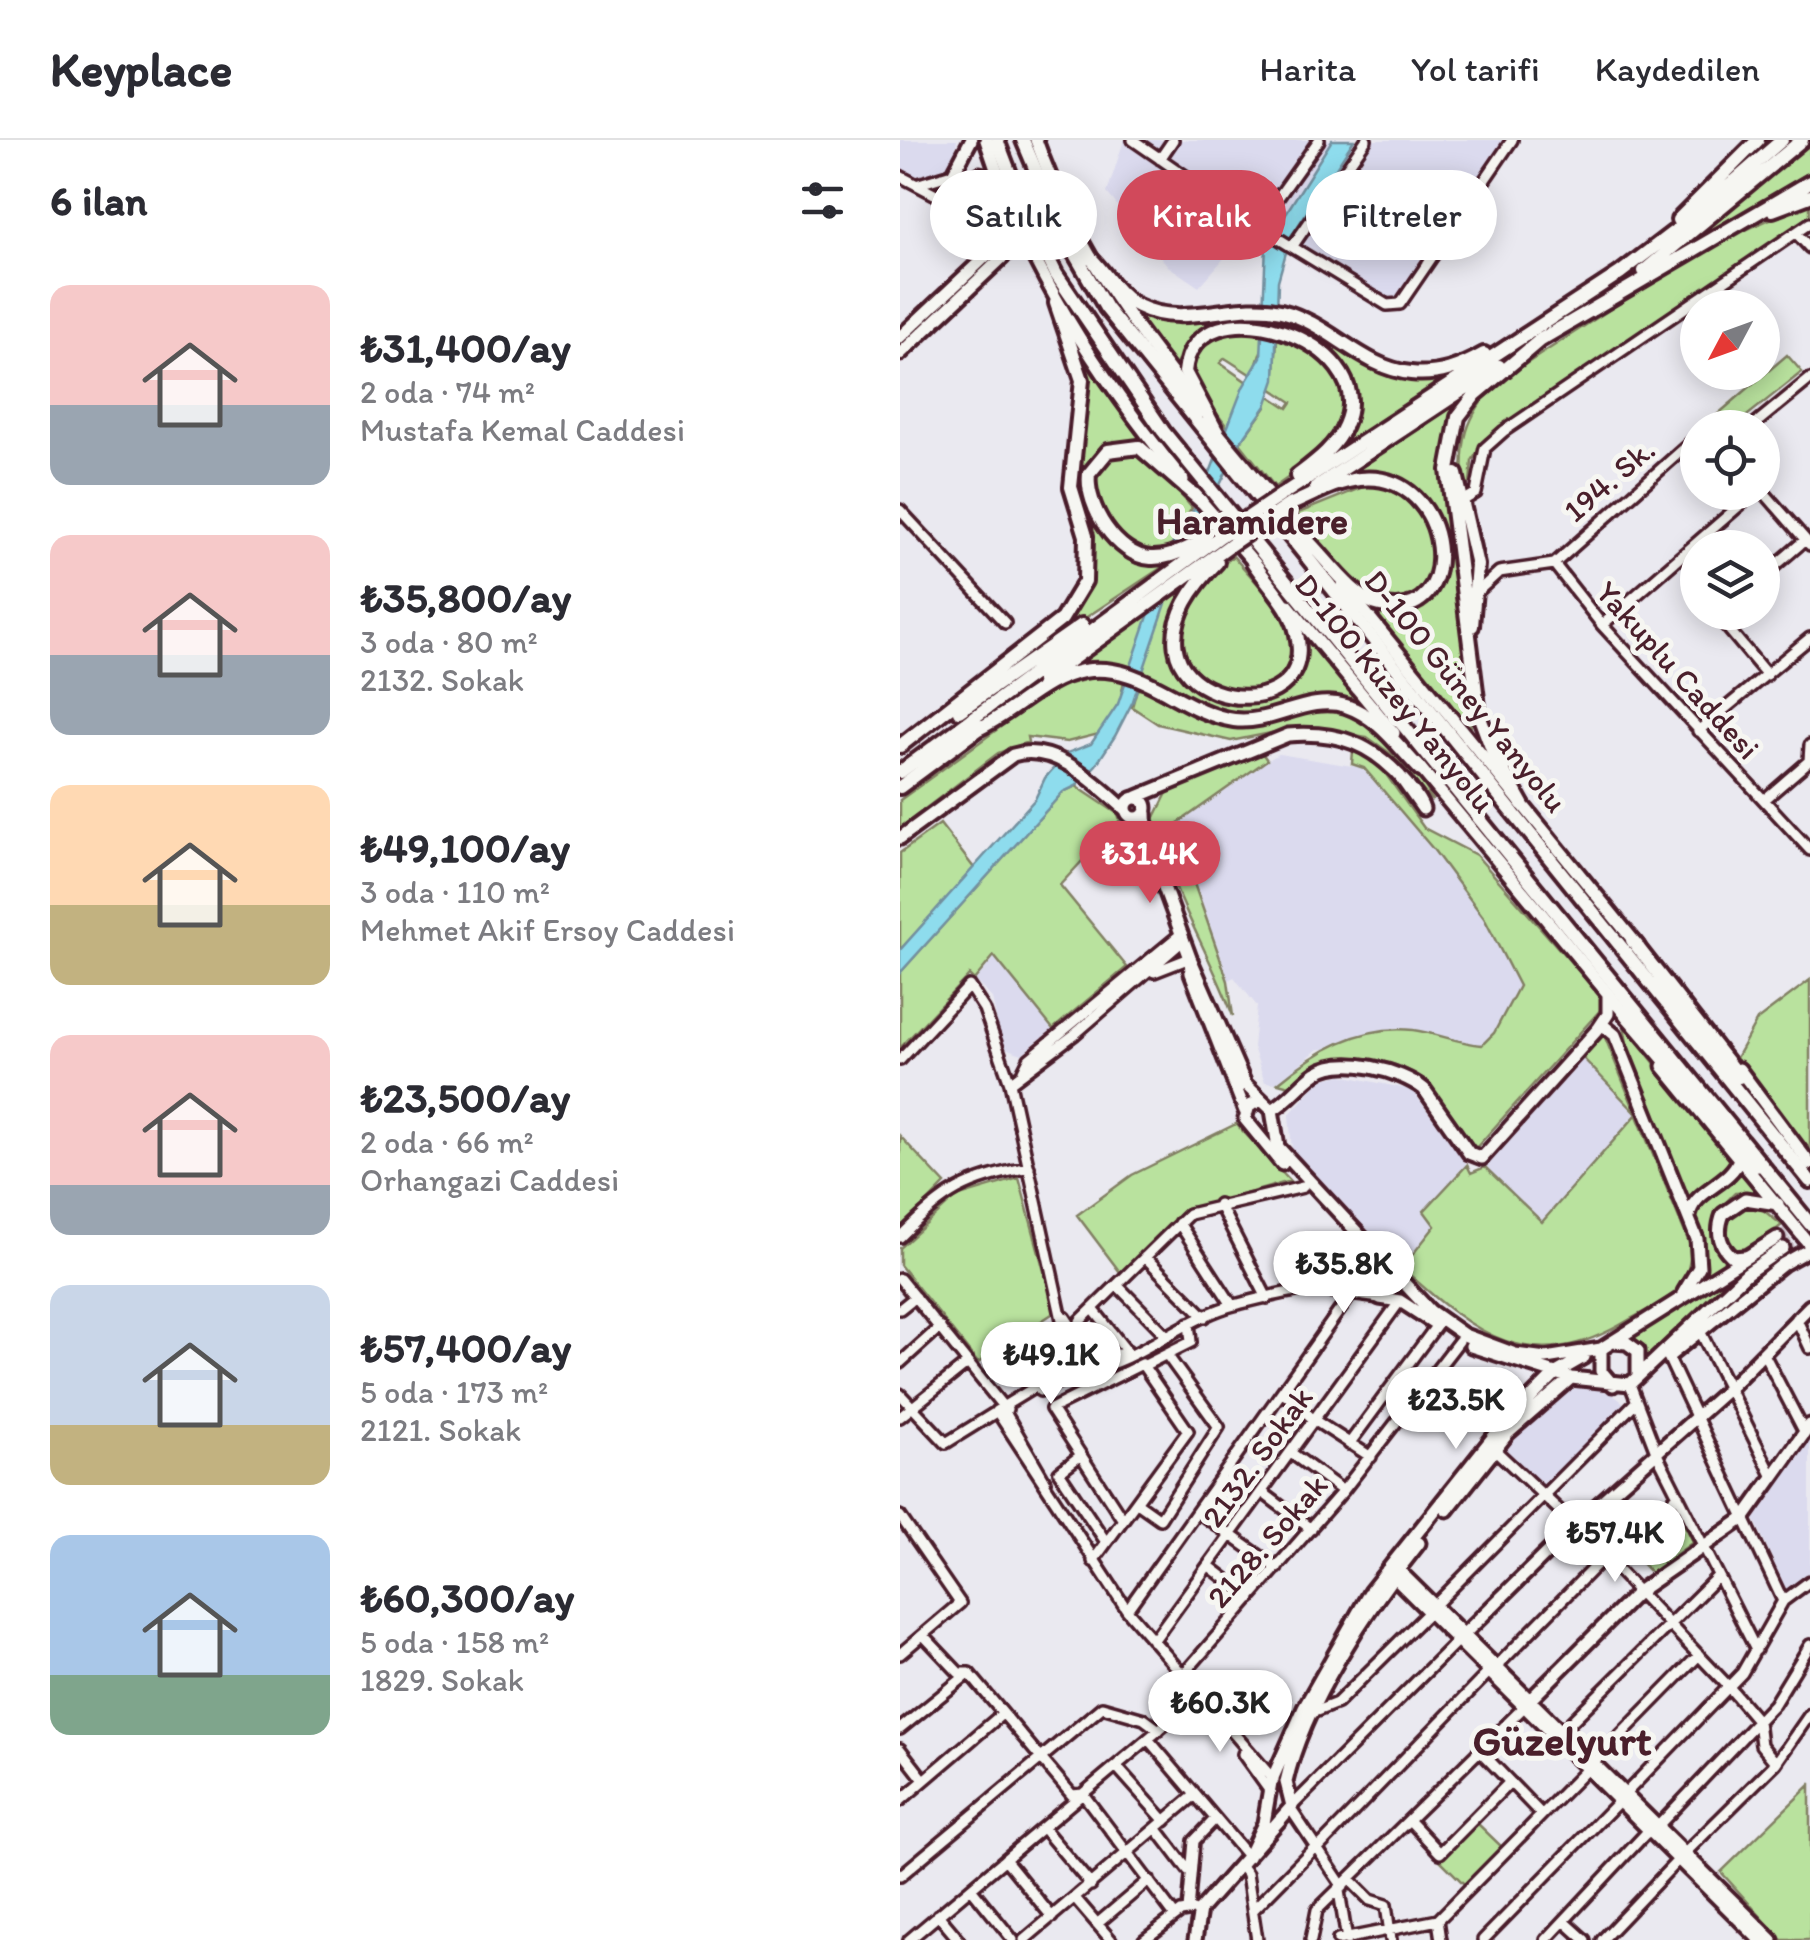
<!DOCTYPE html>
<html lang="tr">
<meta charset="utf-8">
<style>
body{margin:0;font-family:Itim,sans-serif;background:#f7f7f7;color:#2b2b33;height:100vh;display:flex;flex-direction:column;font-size:38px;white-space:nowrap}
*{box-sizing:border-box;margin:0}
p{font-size:32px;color:#7c7c81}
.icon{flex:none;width:55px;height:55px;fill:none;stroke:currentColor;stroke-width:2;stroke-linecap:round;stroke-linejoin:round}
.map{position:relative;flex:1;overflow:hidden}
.sheet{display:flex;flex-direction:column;background:#fff;width:900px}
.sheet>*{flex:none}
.top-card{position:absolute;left:30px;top:30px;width:730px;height:90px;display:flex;gap:20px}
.needle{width:65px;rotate:229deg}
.controls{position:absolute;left:780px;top:150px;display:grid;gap:20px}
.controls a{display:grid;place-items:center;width:100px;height:100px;border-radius:50%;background:#fff;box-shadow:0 5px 25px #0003;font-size:50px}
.price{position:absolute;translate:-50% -85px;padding:0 22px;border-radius:35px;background:#fff;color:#222;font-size:32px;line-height:65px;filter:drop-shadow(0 2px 5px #0008)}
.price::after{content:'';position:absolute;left:50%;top:60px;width:30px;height:22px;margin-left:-15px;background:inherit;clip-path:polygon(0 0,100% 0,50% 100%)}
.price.active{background:#d1495b;color:#fff}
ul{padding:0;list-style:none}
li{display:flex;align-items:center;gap:30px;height:250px;padding:0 50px}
li span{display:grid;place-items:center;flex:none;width:280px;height:200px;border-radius:20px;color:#555}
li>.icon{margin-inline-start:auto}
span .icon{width:120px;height:120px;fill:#fffc;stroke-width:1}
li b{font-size:42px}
h2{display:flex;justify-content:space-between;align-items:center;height:120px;padding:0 50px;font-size:42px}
.tag{padding:0 35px;border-radius:45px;background:#fff;box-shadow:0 5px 25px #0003;font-size:35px;line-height:90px}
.tag.active{background:#d1495b;color:#fff}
header{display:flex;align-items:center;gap:60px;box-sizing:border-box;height:140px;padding:0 50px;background:#fff;border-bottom:2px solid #e1e1e2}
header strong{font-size:48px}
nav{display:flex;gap:55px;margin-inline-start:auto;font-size:35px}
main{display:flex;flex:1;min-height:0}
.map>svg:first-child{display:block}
</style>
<header>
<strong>Keyplace</strong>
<nav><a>Harita</a><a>Yol tarifi</a><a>Kaydedilen</a></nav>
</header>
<main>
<section class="sheet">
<h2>6 ilan<svg class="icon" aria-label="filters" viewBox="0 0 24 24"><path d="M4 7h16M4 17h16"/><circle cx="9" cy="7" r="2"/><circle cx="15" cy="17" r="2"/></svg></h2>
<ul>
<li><span style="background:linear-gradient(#f6c9c9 60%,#9aa5b1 0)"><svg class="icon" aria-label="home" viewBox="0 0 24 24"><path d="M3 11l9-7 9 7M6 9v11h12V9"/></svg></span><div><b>₺31,400/ay</b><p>2 oda · 74 m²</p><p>Mustafa Kemal Caddesi</p></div></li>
<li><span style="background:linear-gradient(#f6c9c9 60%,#9aa5b1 0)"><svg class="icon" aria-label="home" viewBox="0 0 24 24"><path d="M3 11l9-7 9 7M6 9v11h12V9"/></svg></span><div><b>₺35,800/ay</b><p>3 oda · 80 m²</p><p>2132. Sokak</p></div></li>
<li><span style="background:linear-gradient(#ffd9b3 60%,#c2b280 0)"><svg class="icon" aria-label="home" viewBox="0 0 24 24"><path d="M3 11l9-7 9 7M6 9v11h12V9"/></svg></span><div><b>₺49,100/ay</b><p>3 oda · 110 m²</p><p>Mehmet Akif Ersoy Caddesi</p></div></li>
<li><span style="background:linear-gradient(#f6c9c9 75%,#9aa5b1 0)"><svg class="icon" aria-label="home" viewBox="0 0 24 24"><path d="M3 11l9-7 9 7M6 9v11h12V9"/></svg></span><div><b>₺23,500/ay</b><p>2 oda · 66 m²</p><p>Orhangazi Caddesi</p></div></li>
<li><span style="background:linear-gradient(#c9d6e8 70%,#c2b280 0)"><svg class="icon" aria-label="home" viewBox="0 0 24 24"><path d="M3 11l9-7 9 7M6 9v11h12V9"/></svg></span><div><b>₺57,400/ay</b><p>5 oda · 173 m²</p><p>2121. Sokak</p></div></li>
<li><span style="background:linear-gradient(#a9c7e8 70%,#7fa58c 0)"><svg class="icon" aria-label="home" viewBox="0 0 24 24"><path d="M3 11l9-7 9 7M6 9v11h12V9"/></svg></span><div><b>₺60,300/ay</b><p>5 oda · 158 m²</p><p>1829. Sokak</p></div></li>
</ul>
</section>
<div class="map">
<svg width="910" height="1800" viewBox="0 0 910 1800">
<rect width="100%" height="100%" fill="#eae9f0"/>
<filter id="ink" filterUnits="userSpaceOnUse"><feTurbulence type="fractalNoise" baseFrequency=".01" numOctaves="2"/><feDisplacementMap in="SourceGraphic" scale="20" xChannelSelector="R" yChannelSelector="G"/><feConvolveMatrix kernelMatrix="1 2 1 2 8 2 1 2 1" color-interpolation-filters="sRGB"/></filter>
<g filter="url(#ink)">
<path fill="#dbdaee" d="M0 0H57L53 26 21 41 0 31Z
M224 0H605L498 158 480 157 360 77 299 147 268 126 207 53Z
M379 614 464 628 533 709 584 778 619 846 594 893 582 905 418 909 378 943 365 942 353 907 357 866 334 837 328 841 274 685 347 631Z
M94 816 153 889 122 914 102 907 92 858 74 840Z
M683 918 737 973 642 1082 585 1027Z
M441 935 512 950 567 1025 525 1071 535 1085 502 1128 392 1010 389 975 420 940Z
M687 1245 712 1254 724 1263 644 1348 604 1310 662 1252Z
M910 1300V1434L886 1449 853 1376Z"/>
<path fill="#b9e29e" stroke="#828064" stroke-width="2.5" d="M910 2V32L796 99Z
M910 61V78L585 299 572 321 570 343 563 345C560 301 566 278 595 244L803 109Z
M231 173 276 181 374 175 418 192 494 236 543 238 439 308C464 261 447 245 421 205 362 191 306 158 275 228Z
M338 190C384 191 464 221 441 283 431 311 398 330 375 347L340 303 366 267 368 255 388 268 392 262 366 245 375 230 377 200 365 199 353 236 325 218 320 223 347 242 328 288C296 246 265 210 338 190Z
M887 215 902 232 833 287 810 281Z
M186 225 245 304 214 301 192 318 184 333 207 397 270 422 93 539 159 488 190 445 194 411 176 345 187 271Z
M563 260 547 293 542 325 572 597 472 471C576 491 574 332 451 334Z
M232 312 253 322 292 368 276 394 288 398 303 379 312 388C293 399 270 416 247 413 212 407 156 323 232 312Z
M470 344C576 369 529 502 462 449 438 429 417 398 396 374Z
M333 416C363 451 422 504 371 547L327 555C316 548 297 539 289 528 260 490 304 438 333 416Z
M289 444C241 511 304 595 380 553L402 517 401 489 462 565 447 561 347 576 317 571 244 534 173 528Z
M203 535 224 541 220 561 199 594 167 602 127 597 128 602 98 613 0 688V660L154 548Z
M237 549C270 551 296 580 329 586 400 597 432 528 497 612 509 626 527 644 532 661L491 614 467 597 400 587 331 601 258 584 232 567Z
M453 611 478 623 524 688 576 715 699 854 703 867 575 1009C556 990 547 963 529 945 494 910 425 912 393 947L378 943C415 912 461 884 513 890 536 893 558 903 582 905L594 893 619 846 584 778 533 709 464 628 452 624Z
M362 613 367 620 274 686 328 841 333 876C308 809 269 750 254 679L268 651Z
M176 646 218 674 220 680 160 745 227 827 153 889 94 816 74 840 69 835 0 908V833L163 652Z
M40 684 74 728 0 810V713Z
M910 840V1012L896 1001 836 918 857 880Z
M724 885 858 1052 835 1053C810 1076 809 1096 827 1123L800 1141 805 1106 728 910Z
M704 895 792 1110 785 1143C770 1159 747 1170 727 1181 630 1239 575 1194 502 1128L535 1086 524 1071 567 1025 571 1033 585 1027 642 1082 737 974 683 918Z
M336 984 390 1041 287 1071 223 1136 177 1075 232 1035Z
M0 996 45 1044 0 1090Z
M119 1038 155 1172 78 1223 0 1125V1108L56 1057Z
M851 1067 863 1070 882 1085C866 1097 846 1120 827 1109L823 1085 838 1069Z
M879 1101 882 1105 848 1126 745 1221 742 1209 726 1199Z
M776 1366 793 1402 751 1433 725 1405Z
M910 1645V1800H882L821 1732Z
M576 1682 603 1708 565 1745 537 1717Z"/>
<path fill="#8edced" stroke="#73909f" stroke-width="2.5" d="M432 0H454L390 98 378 141 375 240 366 266 340 303 308 370 288 398 233 561 215 596 196 625 176 646 163 652 0 833V810L135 659 145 638 167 613 191 604 218 564 276 394 298 364 343 247 361 217 366 105Z"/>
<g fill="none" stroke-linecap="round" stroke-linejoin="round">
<path stroke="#cac1c9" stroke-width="11" stroke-dasharray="11 5.5" stroke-linecap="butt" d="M877 1098 910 1079
M883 1108 910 1092"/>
<g stroke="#4a1f2b" stroke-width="16">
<path id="minor" d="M233 0 358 86 487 165 500 164 612 0
M260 19 273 0
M0 36 53 64
M19 44 52 34
M358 86 419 0
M896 93 910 108
M392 107 466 0
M850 288 910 239
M862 350 910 405
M561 362 576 353 585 308 604 291 910 83
M0 370 105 483
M654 424 702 485 910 710
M654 424 798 296
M862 437 905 400
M576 453 599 432 654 424
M839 472 826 486 867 535
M702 485 855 352
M798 591 910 498
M864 660 909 621 910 605
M254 832 290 818
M0 920 69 846 84 869 110 943 170 1216
M123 931 129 919 282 793
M110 943 175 894 284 800
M319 1064 367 1158
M279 1083 332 1165
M0 1097C47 1050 63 1041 129 1027
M245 1117 305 1177
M0 1139 101 1264
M218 1146 265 1194
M421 1150 480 1158
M0 1169 15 1157
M193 1169 228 1213
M165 1177 187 1210
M896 1178 910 1208
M180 1181 289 1074 403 1047
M800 1191 873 1337
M170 1221a11 11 0 1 1 22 0a11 11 0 1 1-22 0Z
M864 1214 905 1293
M191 1217 228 1213
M768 1217 883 1461
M0 1223 40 1187
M245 1225 291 1202 289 1183
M187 1230C237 1223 286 1176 338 1164 366 1157 401 1148 431 1147 448 1147 460 1154 476 1144
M730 1244 757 1314 856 1510
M140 1251 179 1232
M383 1252 414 1280 471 1317
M0 1254 46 1303 96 1272
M107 1269 103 1276 96 1271 158 1233 169 1219
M106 1274 145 1341
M100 1276 227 1470 374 1640
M0 1277 68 1223
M449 1304 537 1185
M594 1309 675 1385 829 1547 858 1581 861 1605 876 1623
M391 1313 443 1351
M181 1315 159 1332 206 1402
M362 1352 411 1389
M236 1362 260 1379 319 1287 267 1215
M298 1372 377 1428
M0 1376 60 1463 0 1514
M193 1421 288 1291 242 1224 151 1269 223 1380
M309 1426 351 1458
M533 1467 736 1262
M227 1470 449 1157
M24 1496 59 1533H69L172 1655 183 1654 275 1776
M253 1501 500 1161
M595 1528 705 1416 778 1356
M282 1536 443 1351 559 1201
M414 1572 437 1563 527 1474
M0 1589 69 1533
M660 1593 818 1436
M248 1599 348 1717
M0 1609 24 1640
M580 1611 641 1674
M343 1614 369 1650
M692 1624 799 1515
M216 1626 265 1681
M724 1655 842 1533 883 1461 910 1441
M0 1661 102 1574
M392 1666 555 1503
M390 1668 443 1747
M510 1681 540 1713 610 1642
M758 1686 874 1564 910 1505
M143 1688 191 1745
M256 1688 288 1730
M419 1707 587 1534
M786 1712 876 1623 910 1574
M105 1719 152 1777
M341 1726 347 1734 357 1800
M0 1736 202 1567 244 1579 259 1590
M450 1740 470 1760 486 1765 491 1800
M71 1748 113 1800
M439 1751 447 1800
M175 1758 211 1800
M353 1770 417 1705
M288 1771 294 1701 315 1679
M38 1775 59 1800
M538 1780 541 1800
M664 1781 685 1800
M197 1784 249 1740
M9 1800 299 1556
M124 1800 295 1655
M244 1800 281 1772 293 1770
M411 1800 417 1770 623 1568
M438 1800 538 1780 686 1630
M583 1800 718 1662
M646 1800 748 1691
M702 1800 779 1719"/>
</g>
<g stroke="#4a1f2b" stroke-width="19">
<path id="major" d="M71 0 46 47 53 64 73 74
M86 0C127 128 198 236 283 340
M136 0C175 109 231 183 302 272
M0 197 103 100
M0 214 103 117 100 94 64 56 66 42 80 34 92 38 99 48
M313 287 410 403
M295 354 358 427
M443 445 738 806
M388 465 494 593
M517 624 729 879
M237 657 388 595C439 591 473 604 506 643 513 652 520 659 523 669L499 635
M226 668a10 10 0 1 1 20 0a10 10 0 1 1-20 0Z
M246 673 247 701 290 818 345 944 372 970 378 1007 530 1171 564 1195 615 1214 646 1218 701 1209 877 1098
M0 698 113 615C156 602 196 644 226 670
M290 818 291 833 345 971
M703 885 715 895 797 1099 799 1127 784 1152
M763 926 910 1105
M839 929 910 1024
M361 961 349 966 345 979 382 1024
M372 970C390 960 399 945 416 933 443 915 500 930 524 949L569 1013 582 1018 698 889 708 874V856
M789 1077C791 1051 831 1044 839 1019
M845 1117 834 1118C819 1106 816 1092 823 1074L845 1059 878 1064
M470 1118 478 1130 475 1147 480 1158 500 1161 534 1183
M713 1202 727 1203 738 1211V1234
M571 1206 671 1238 730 1244 847 1133 883 1108
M701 1209V1231L713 1245
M769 1216 883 1124 910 1109
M547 1370 608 1293 671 1238
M492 1424 872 1800
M487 1430 860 1800
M558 1500 675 1385 828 1249 910 1166
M625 1565 739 1451 843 1379 910 1285
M386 1642C403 1565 469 1465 519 1403
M348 1717 364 1683 371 1642 404 1568 470 1452 598 1291 656 1233 684 1217
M295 1800 300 1770 392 1666 386 1642"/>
</g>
<g stroke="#4a1f2b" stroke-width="20">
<path id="highway" d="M97 0 122 65 156 134 263 291 910 1084
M123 0 161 90 206 168 910 1041
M873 70 910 56
M778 80 858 0
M185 113C204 128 215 155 238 166 284 189 334 160 381 171 429 183 462 228 511 233 538 236 561 227 584 214
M744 131 902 0
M318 294 285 232C293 138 483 200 445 285 436 307 415 322 397 336
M556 334 577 425 572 486
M416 347 599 226
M380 356 720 133 792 78 882 0
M301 361 239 307 208 311 189 334C185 366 217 416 251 418 271 419 287 407 305 401
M389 365C411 356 436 341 460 339 555 330 568 486 480 465 453 459 426 418 406 399
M317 422C181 560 422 606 397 494 392 467 368 445 353 422
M142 541 330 405
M59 571 182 485
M76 590C113 574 143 538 183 531 242 521 279 572 334 580 373 585 407 554 446 566 479 577 498 607 521 630
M0 606 162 479 185 441 186 396 171 347 182 240 156 163
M0 632 322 395
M0 647 82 586
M622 664 592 610 579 575 548 330 558 277 575 255 640 200 910 42
M732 800 839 937
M726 875 856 1026"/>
</g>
<use href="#minor" stroke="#f6f6f2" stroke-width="9"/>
<use href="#major" stroke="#f6f6f2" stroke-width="11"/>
<use href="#highway" stroke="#f6f6f2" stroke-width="12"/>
<g stroke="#4a1f2b" stroke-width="20" stroke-linecap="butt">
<path id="highway-bridge" d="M322 395 380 356
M330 405 389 365"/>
</g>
<use href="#highway-bridge" stroke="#f6f6f2" stroke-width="12"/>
</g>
</g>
<g text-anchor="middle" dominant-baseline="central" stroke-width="10" stroke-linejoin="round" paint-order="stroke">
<g font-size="32" fill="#4a1f2b" stroke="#f6f6f2">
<text transform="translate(709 340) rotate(-41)">194. Sk.</text>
<text transform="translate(778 530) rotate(48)">Yakuplu Caddesi</text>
<text transform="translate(566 551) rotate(51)">D-100 Güney Yanyolu</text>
<text transform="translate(495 553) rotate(51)">D-100 Kuzey Yanyolu</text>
<text transform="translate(357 1317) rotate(-54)">2132. Sokak</text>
<text transform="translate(367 1401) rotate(-49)">2128. Sokak</text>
</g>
<g font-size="38" font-weight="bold" fill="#4a1f2b" stroke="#f6f6f2">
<text x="352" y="381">Haramidere</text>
</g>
<g font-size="42" font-weight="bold" fill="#4a1f2b" stroke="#f6f6f2">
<text x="662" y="1600">Güzelyurt</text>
</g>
</g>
</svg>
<div class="controls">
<a><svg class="needle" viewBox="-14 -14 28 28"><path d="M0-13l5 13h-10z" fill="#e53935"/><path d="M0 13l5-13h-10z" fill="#7c7c81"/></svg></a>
<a><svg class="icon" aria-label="locate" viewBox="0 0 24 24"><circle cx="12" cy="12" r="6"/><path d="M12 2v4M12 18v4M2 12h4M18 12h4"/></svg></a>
<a><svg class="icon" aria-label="layers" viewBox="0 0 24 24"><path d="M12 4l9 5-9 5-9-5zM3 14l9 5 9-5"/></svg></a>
</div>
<b class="price active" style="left:250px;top:766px">₺31.4K</b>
<b class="price" style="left:444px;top:1176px">₺35.8K</b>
<b class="price" style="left:151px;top:1267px">₺49.1K</b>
<b class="price" style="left:556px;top:1312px">₺23.5K</b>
<b class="price" style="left:715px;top:1445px">₺57.4K</b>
<b class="price" style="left:320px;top:1615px">₺60.3K</b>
<div class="top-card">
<a class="tag">Satılık</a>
<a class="tag active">Kiralık</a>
<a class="tag">Filtreler</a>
</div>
</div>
</main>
